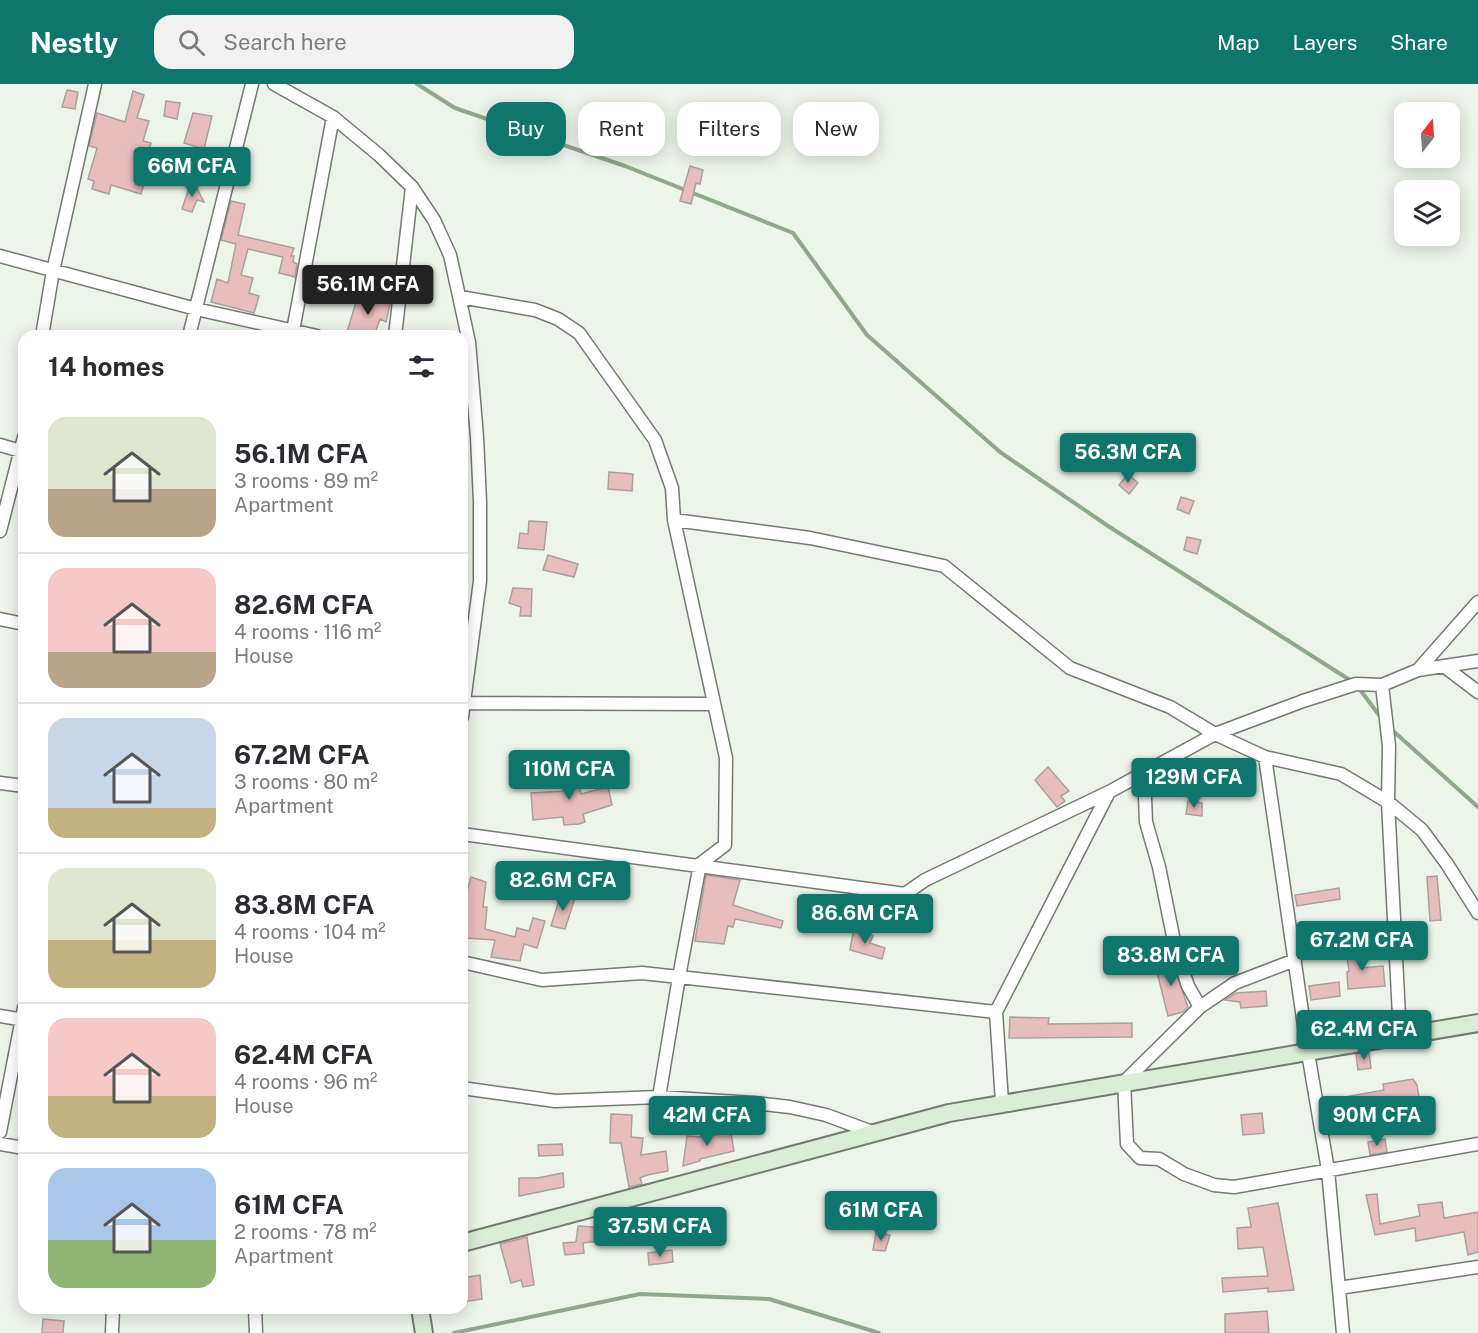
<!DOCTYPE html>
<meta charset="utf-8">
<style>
body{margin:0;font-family:"Public Sans",sans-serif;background:#f2f2f3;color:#2b2b33;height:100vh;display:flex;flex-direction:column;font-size:22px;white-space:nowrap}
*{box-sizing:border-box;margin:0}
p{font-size:20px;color:#7c7c81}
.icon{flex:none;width:33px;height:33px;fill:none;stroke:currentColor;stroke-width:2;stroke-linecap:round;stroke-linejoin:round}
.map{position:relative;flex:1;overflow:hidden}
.panel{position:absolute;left:18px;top:246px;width:450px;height:984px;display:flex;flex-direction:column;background:#fff;border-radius:18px;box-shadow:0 3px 15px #0003}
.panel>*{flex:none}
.top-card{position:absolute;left:486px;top:18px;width:570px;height:54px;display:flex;gap:12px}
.needle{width:39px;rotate:17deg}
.controls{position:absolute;left:1394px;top:18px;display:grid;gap:12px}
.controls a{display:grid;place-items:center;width:66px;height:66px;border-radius:12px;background:#fff;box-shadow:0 3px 15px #0003;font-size:30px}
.price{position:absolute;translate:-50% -51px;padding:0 14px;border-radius:6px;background:#0f766e;color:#fff;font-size:20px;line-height:39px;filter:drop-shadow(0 2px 3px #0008)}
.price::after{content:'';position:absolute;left:50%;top:36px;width:18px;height:14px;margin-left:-9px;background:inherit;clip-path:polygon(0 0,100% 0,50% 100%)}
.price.on{background:#222;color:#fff}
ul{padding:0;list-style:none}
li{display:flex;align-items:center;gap:18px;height:150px;padding:0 30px}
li+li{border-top:2px solid #e1e1e2}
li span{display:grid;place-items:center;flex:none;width:168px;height:120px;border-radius:18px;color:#555}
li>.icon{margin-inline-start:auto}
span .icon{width:72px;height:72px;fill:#fffc;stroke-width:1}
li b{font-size:26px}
h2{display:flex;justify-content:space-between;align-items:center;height:72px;padding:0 30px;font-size:26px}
.tag{padding:0 21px;border-radius:18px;background:#fff;box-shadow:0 3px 15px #0003;font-size:21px;line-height:54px}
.tag.on{background:#0f766e;color:#fff}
header{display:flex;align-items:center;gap:36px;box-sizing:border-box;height:84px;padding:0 30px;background:#0f766e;color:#fff}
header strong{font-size:28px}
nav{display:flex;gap:33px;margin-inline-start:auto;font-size:21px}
.search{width:420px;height:54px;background:#f2f2f3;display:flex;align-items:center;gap:15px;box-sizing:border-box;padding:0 21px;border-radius:18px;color:#7c7c81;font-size:22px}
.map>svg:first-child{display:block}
</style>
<header>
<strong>Nestly</strong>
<div class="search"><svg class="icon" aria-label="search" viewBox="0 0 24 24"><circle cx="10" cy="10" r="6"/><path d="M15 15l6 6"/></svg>Search here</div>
<nav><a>Map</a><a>Layers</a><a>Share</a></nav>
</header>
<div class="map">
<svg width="1478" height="1249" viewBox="0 0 1478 1249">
<rect width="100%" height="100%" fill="#edf5eb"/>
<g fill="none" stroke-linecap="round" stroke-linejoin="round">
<path stroke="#8fa78a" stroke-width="4" d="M417 0 455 24 625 82 793 149 867 251 1000 368 1108 442 1353 598
M1358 603 1382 635
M1391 645 1478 723
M454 1249 640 1210 769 1215 879 1249"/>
</g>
<path fill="#e8bdbe" stroke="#ac9f9f" stroke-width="1.5" d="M67 6 78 8 75 25 62 23Z
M133 7 144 11 137 34 149 37 143 57 151 59 143 85 148 87 141 110 111 101 109 110 92 105 94 97 88 95 97 64 89 62 97 29 125 38Z
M166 17 180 19 177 35 164 32Z
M193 29 212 32 204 65 184 59Z
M690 82 703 86 700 100 696 99 691 120 680 117Z
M192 95 204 118 197 116 192 128 182 125Z
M231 117 245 120 238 151 294 164 291 172H294L293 178 297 180 295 193 279 189 283 173 248 165 241 191 253 194 249 209 259 212 254 229 211 218 217 195 228 199 236 160 221 156Z
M358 211 390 220 386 238 380 235 374 252H359L347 248Z
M609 388 633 390 632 407 608 405Z
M1128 390 1138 399 1129 410 1119 401Z
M1181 413 1194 417 1189 430 1177 425Z
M529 437 547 438 544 466 518 464 520 449 528 450Z
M1187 453 1201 456 1197 470 1184 466Z
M548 471 578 480 574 493 543 486Z
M513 504 532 505 531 532H520L521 523 509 519Z
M575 683 581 710 608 703 612 721 583 730 585 738 579 740 564 741 563 733 533 736 531 709 566 707 561 686Z
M1048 683 1069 707 1061 712 1065 717 1057 723 1035 696Z
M1188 717 1202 719V732L1186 730Z
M706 791 740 796 733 821 783 837 781 844 735 835 733 843 728 842 724 860 695 857Z
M1437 792 1441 836 1430 837 1427 793Z
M471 793 486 798 483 823H487L485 845 515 853 517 844 529 847 533 834 545 837 537 864 524 860 520 877 491 873 495 856 465 854 467 818H464Z
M1339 804 1340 815 1297 822 1295 811Z
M561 810 575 814 565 845 551 842Z
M854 843 873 852 870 859 885 864 882 875 850 866Z
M1356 859 1360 884 1383 882 1385 902 1348 905 1347 888 1349 887 1345 860Z
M1170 872 1188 923 1183 928 1168 932 1154 876Z
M1339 898 1340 912 1311 916 1309 902Z
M1266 907 1267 922 1241 924 1240 918 1225 916 1236 909Z
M1010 933 1049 934 1048 940 1132 939V953L1009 954Z
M1369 968 1371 984 1358 986 1356 970Z
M1413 995 1417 1001 1420 1019 1410 1021 1411 1028 1397 1030 1395 1016 1375 1017V1033L1364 1034 1363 1021 1341 1025 1339 1014 1384 1006 1383 1000Z
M1262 1029 1264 1049 1243 1051 1241 1031Z
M611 1030 632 1031 631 1053 643 1054 641 1071 666 1067 668 1087 647 1091 640 1094 642 1100 629 1103 621 1059H610Z
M731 1049 734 1067 700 1075V1077L683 1082 687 1052 702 1053Z
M1385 1055 1387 1068 1370 1071 1368 1058Z
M562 1060 563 1071 539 1072 538 1061Z
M563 1089 564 1103 519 1112V1094H537Z
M1377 1110 1380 1140 1420 1132 1418 1121 1442 1118 1444 1134 1478 1128V1168L1468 1171 1464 1148 1416 1157 1415 1144 1375 1151 1366 1111Z
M1278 1119 1294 1206 1268 1208V1204L1223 1208 1222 1194 1268 1192 1263 1163 1238 1165 1237 1144 1251 1143 1248 1124Z
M578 1142 607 1144 608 1156 583 1159 584 1169 565 1171 563 1159 576 1158Z
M876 1149 890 1151 885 1167 873 1166Z
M527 1153 534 1201 523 1203 521 1196 511 1199 500 1160Z
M672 1166 673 1178 649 1181 648 1169Z
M480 1191 482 1215 463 1218 462 1194Z
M1267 1227 1269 1249H1225V1230Z
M43 1235 64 1237 63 1249H42Z"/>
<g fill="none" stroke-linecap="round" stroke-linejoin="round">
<g stroke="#737a72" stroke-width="15">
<path id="minor" d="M274 0 333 33 379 71 412 103 434 136 450 171 469 258 477 353 480 418V497L462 633
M0 172 196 225 317 252
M460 213 535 226 558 235 579 249 655 356 672 404 674 436 726 674 725 761 700 780 679 893 996 928 1002 1018
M42 252 53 187 95 0
M189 252 252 0
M292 252 333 33
M395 252 412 103
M0 361 24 368
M674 436 810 454 944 482 1070 584 1170 623 1215 650 1265 673 1341 690 1388 718 1422 746 1447 780 1478 829
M0 447 24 353
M0 535 24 540
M1445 583 1478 608
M1418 586 1478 518
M1382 601 1389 662 1388 718 1400 951
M462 619 714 620
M1265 673 1308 969 1328 1086 1343 1249
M1144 689 1146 738 1159 783 1175 862 1188 902 1200 923
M0 699 24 702
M462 750 905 810 925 796 1109 708 1215 650 1303 617 1356 600 1382 601 1418 586 1478 577
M1295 876 1235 899 1200 923 1124 998 1127 1060 1140 1074 1159 1075 1184 1090 1214 1101 1234 1103 1478 1060
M462 878 542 896 642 889 679 893 659 1013
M996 928 1109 708
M0 932 24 936
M462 1004 555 1017 659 1013 754 1019 790 1023 826 1031 875 1049
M0 1048 24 924
M0 1060 24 1064
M1339 1204 1478 1183
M255 1224 256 1249
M112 1249 113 1224"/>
</g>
<g stroke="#737a72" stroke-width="20">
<path id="secondary" d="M462 1159 949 1029 1478 939
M420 1224 424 1249"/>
</g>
<use href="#minor" stroke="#fff" stroke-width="12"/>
<use href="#secondary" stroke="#d9eed5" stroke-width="16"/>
</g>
</svg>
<div class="controls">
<a><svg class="needle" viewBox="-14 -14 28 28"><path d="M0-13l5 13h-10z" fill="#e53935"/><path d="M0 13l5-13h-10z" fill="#7c7c81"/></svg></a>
<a><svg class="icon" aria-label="layers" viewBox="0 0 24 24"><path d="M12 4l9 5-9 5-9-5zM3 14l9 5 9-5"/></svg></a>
</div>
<b class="price" style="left:192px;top:114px">66M CFA</b>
<b class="price on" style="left:368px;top:232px">56.1M CFA</b>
<b class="price" style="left:1128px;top:400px">56.3M CFA</b>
<b class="price" style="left:569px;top:717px">110M CFA</b>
<b class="price" style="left:1194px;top:725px">129M CFA</b>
<b class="price" style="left:563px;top:828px">82.6M CFA</b>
<b class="price" style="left:865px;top:861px">86.6M CFA</b>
<b class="price" style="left:1362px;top:888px">67.2M CFA</b>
<b class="price" style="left:1171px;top:903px">83.8M CFA</b>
<b class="price" style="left:1364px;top:977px">62.4M CFA</b>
<b class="price" style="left:707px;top:1063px">42M CFA</b>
<b class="price" style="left:1377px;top:1063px">90M CFA</b>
<b class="price" style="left:881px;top:1158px">61M CFA</b>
<b class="price" style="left:660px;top:1174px">37.5M CFA</b>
<div class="top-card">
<a class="tag on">Buy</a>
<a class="tag">Rent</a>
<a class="tag">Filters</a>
<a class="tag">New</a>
</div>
<section class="panel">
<h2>14 homes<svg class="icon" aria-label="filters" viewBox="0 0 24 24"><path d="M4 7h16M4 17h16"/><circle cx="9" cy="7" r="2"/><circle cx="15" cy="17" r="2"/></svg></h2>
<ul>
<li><span style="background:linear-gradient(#dfe7d0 60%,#b9a48a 0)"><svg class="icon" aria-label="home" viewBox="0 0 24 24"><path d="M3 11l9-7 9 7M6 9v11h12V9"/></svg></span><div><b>56.1M CFA</b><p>3 rooms · 89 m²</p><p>Apartment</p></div></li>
<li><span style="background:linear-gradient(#f6c9c9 70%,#b9a48a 0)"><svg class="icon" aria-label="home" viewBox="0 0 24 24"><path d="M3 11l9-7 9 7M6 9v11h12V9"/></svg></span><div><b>82.6M CFA</b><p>4 rooms · 116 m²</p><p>House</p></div></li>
<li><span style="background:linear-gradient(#c9d6e8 75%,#c2b280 0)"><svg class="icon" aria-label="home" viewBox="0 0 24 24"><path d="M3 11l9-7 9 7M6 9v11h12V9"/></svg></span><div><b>67.2M CFA</b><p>3 rooms · 80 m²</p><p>Apartment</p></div></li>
<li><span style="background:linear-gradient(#dfe7d0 60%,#c2b280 0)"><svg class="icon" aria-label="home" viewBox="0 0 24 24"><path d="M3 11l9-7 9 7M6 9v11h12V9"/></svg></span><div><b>83.8M CFA</b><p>4 rooms · 104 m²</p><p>House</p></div></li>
<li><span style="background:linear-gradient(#f6c9c9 65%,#c2b280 0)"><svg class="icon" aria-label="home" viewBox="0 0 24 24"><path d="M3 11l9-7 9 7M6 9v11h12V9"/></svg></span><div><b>62.4M CFA</b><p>4 rooms · 96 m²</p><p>House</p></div></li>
<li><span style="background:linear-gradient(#a9c7e8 60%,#8fb573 0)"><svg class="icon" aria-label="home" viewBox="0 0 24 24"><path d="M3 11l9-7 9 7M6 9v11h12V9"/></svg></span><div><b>61M CFA</b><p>2 rooms · 78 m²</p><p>Apartment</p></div></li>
</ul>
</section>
</div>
